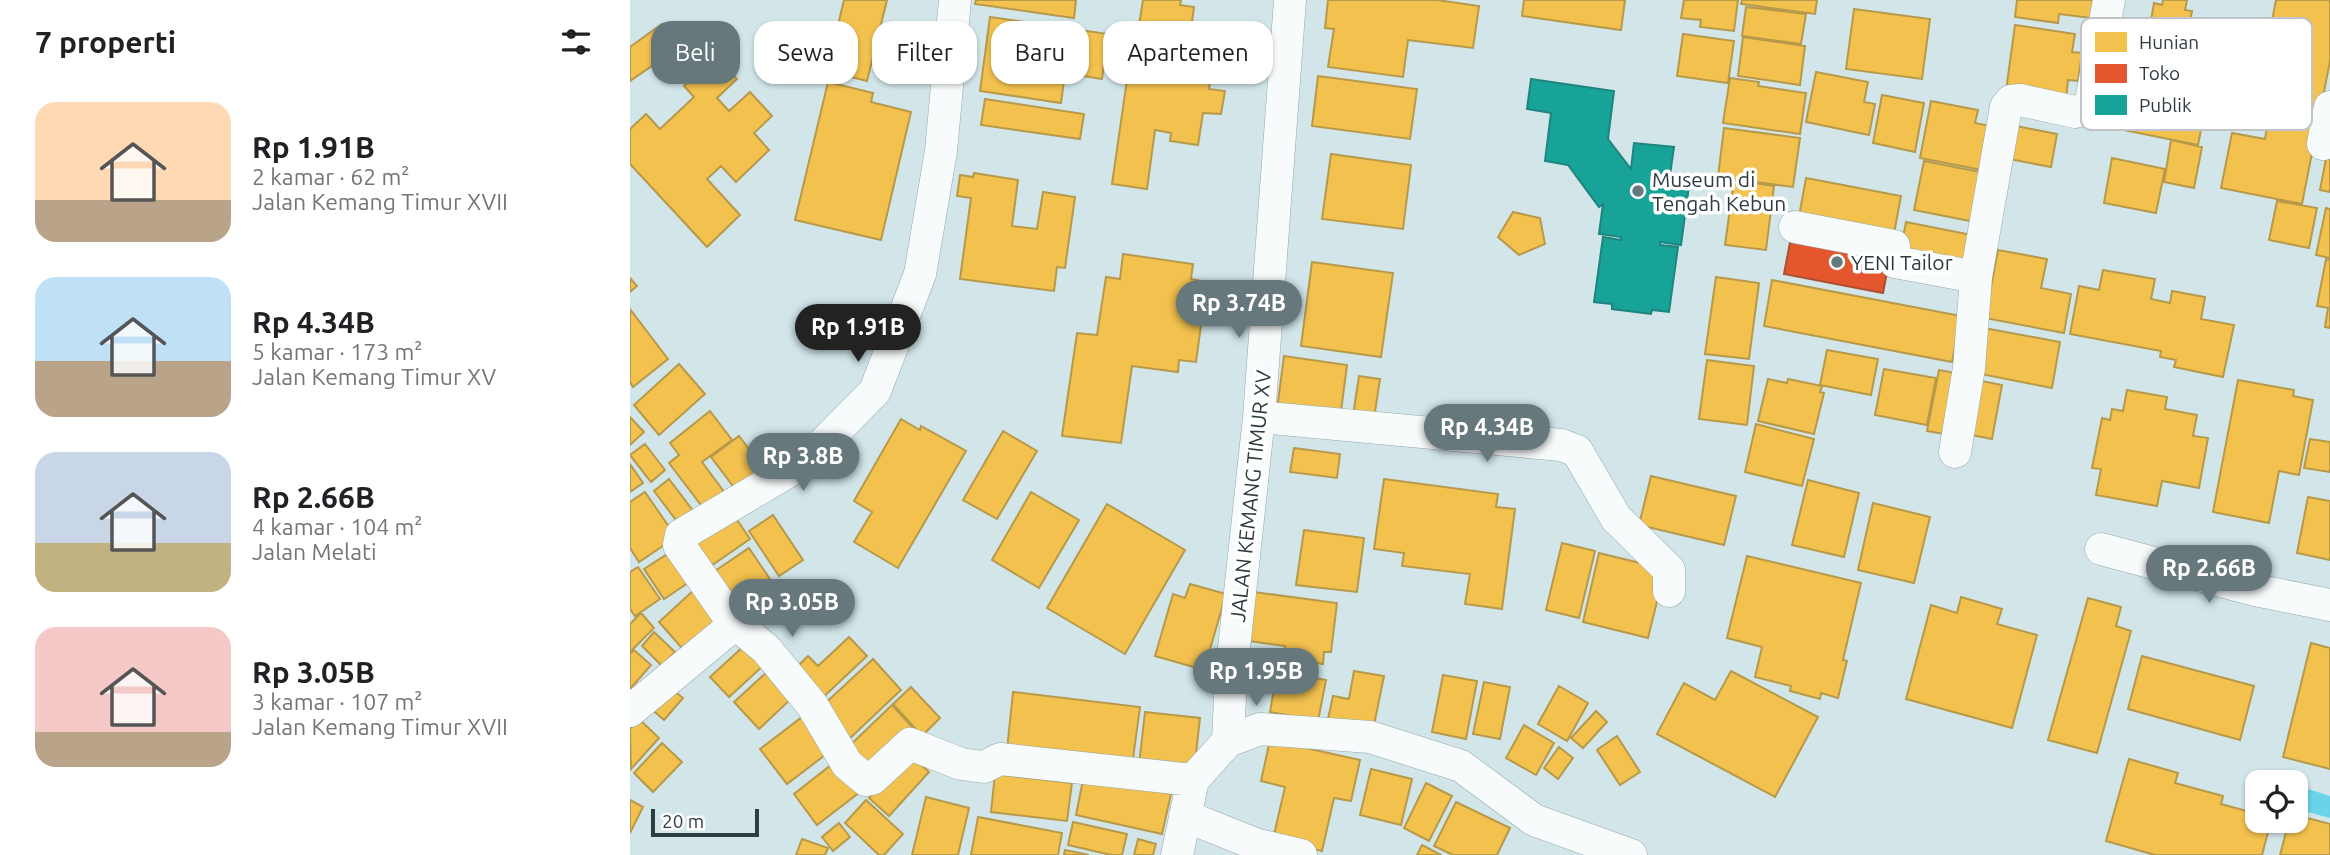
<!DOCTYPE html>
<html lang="id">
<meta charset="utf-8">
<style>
body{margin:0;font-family:Ubuntu,sans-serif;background:#f2f2f2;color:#202124;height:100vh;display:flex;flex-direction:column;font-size:26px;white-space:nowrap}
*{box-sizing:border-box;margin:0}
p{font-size:23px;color:#757577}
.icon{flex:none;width:38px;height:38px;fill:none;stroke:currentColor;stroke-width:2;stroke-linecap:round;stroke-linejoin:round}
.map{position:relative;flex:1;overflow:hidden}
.details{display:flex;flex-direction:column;background:#fff;width:630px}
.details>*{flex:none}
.banner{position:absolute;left:21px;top:21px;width:665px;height:63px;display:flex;gap:14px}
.controls{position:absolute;left:1615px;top:770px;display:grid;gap:14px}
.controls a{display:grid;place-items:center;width:63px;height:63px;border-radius:14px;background:#fff;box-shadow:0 2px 5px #0004;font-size:35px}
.scale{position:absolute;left:21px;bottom:18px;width:108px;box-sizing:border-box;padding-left:7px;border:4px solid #2e3c40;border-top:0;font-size:19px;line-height:24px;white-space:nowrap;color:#2e3c40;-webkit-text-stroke:5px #fff;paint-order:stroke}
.price{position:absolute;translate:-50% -60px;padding:0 16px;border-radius:24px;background:#67787c;color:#fff;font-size:23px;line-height:46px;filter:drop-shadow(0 2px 4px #0008)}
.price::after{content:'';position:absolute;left:50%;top:42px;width:21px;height:16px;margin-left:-10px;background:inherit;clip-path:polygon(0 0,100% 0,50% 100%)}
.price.active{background:#222;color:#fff}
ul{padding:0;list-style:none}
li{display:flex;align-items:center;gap:21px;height:175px;padding:0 35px}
li span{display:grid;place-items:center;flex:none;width:196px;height:140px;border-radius:21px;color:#555}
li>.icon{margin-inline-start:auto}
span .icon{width:84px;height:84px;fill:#fffc;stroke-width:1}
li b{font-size:30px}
h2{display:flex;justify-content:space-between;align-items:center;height:84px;padding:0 35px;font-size:30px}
.chip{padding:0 24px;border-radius:21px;background:#fff;box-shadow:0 2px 5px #0004;font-size:24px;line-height:63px}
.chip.active{background:#67787c;color:#fff}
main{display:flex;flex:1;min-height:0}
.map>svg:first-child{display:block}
</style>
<main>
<section class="details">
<h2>7 properti<svg class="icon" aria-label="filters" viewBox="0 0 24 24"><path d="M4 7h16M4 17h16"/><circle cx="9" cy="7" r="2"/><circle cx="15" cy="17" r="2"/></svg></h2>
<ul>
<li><span style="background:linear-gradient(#ffd9b3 70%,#b9a48a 0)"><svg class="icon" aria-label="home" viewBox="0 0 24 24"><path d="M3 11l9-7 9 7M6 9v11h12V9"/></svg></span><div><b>Rp 1.91B</b><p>2 kamar · 62 m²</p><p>Jalan Kemang Timur XVII</p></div></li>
<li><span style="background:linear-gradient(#bfe0f5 60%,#b9a48a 0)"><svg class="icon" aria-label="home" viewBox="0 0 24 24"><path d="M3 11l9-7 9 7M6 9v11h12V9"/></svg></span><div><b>Rp 4.34B</b><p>5 kamar · 173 m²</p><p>Jalan Kemang Timur XV</p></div></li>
<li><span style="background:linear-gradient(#c9d6e8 65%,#c2b280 0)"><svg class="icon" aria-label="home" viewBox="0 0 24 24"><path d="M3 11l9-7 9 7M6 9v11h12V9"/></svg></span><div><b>Rp 2.66B</b><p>4 kamar · 104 m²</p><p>Jalan Melati</p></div></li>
<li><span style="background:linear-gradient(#f6c9c9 75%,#b9a48a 0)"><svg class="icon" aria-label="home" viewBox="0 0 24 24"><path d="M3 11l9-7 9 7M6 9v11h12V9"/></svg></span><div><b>Rp 3.05B</b><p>3 kamar · 107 m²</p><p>Jalan Kemang Timur XVII</p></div></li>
</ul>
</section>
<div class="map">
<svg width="1700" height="855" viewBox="0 0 1700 855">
<rect width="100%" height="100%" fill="#d2e6ea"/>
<path fill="#69d3e9" d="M1675 788 1700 796V818L1670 810Z"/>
<path fill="#f2c14e" stroke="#b7994a" stroke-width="2" d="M214 0H257L237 81 197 71Z
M346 0H446L444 18 345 4Z
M513 0H551L550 5 564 7 560 37 546 35V37L508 32Z
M698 0H807L849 6 843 48 778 40 773 77 698 67 704 29 695 28Z
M894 0H995L991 30 892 16Z
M1054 0H1108L1104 31 1070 27 1071 20 1051 18Z
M1112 0H1187L1185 14 1111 4Z
M1387 0H1464L1461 18 1429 14 1428 23 1385 17Z
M1533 0H1557L1555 10 1562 11 1558 33 1578 37 1572 66 1579 68 1576 85 1538 78 1541 62 1484 51 1490 20 1520 26 1524 3 1532 5Z
M1646 0H1700V61L1672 204 1591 188 1602 133 1635 139 1648 66 1634 63Z
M1116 7 1176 14 1171 44 1112 36Z
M1224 9 1300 19 1292 79 1216 69Z
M360 17 478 34 472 79 435 73 431 103 350 91Z
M32 24 48 48 0 81V47Z
M1385 25 1445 34 1442 52 1452 53 1448 81 1438 80 1436 100 1376 91Z
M1053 34 1104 41 1098 83 1047 76Z
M1113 37 1175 46 1170 85 1108 76Z
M502 45 584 56 579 89 595 91 591 114 573 113 568 145 540 141 541 133 525 130 517 189 482 184Z
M86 56 107 79 87 98 99 111 120 92 142 116 124 133 139 150 106 182 91 166 77 179 110 215 77 247 0 164V129L16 114 30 129 64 97 54 86Z
M1186 72 1238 82 1234 102 1245 104 1239 135 1176 122Z
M688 76 787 89 780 139 682 126Z
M1100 78 1129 82 1128 86 1176 93 1170 134 1093 123Z
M198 82 243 93 241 102 281 112 251 240 165 220Z
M1476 90 1575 109 1568 145 1469 125Z
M1252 95 1294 103 1285 152 1243 143Z
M355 99 454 114 450 139 351 125Z
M1301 101 1348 110 1345 123 1360 126 1352 170 1290 158Z
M1386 126 1427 134 1421 167 1379 159Z
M1094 128 1170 138 1163 187 1088 177Z
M1541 140 1572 147 1564 188 1534 182Z
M1699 143H1700V192L1690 190Z
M701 154 781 165 773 229 692 219Z
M1482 158 1535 169 1526 213 1474 203Z
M1294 161 1360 174 1350 223 1284 210Z
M344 173 388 180 382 226 407 229 413 192 445 197 435 268 427 267 424 291 330 279 341 198 327 196 330 175 343 177Z
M1176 178 1271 196 1263 239 1168 222Z
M1104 180 1144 186 1136 250 1095 245Z
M1647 201 1687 208 1679 248 1639 240Z
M1696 208 1700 209V258L1686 255Z
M883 212 910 218 915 244 889 255 868 237Z
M1276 222 1347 236 1340 272 1269 258Z
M1368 250 1417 259 1411 288 1441 294 1434 333 1355 318Z
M493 254 563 264 561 279 577 282 566 362 549 360 548 372 502 366 491 443 432 436 447 333 467 335 476 277 490 279Z
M1696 259 1700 260V328L1695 327 1698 308 1687 306Z
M682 262 763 273 751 357 671 346Z
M1473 270 1525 279 1521 299 1540 303 1542 291 1575 297 1571 319 1604 325 1593 377 1544 367 1546 360 1530 357 1531 351 1440 334 1449 286 1469 290Z
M1086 277 1129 283 1119 359 1075 354Z
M0 278 7 286 0 292Z
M1142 280 1331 316 1322 362 1134 326Z
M0 309 38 359 3 387 0 382Z
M1354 328 1430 342 1422 388 1346 373Z
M1197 350 1248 359 1241 395 1190 385Z
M654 356 717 365 710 419 647 410Z
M1077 360 1124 366 1117 425 1069 419Z
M49 364 75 394 29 435 4 405Z
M1254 369 1306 378 1297 425 1245 415Z
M1309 370 1336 375 1325 436 1297 431Z
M729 376 750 379 743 425 722 422Z
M1138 379 1157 383 1158 379 1192 386 1190 392 1194 393 1184 434 1128 421Z
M1341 379 1372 385 1362 439 1331 433Z
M1608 380 1664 390 1663 396 1683 400 1669 475 1649 471 1639 523 1583 512Z
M1497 390 1537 397 1535 409 1567 415 1563 436 1578 438 1569 488 1532 481 1527 506 1466 495 1471 469 1462 468 1472 418 1480 420 1482 409 1493 411Z
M80 411 102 440 72 462 95 493 74 509 39 463 49 455 40 443Z
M0 417 14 432 0 445Z
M271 419 290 430 291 426 336 451 268 568 224 542 242 512 224 501Z
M1126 424 1184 439 1172 486 1115 472Z
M373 431 407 451 367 519 333 500Z
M109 436 140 476 112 498 81 457Z
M1680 439 1700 442V472L1674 468Z
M15 444 35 470 21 482 0 455Z
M664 448 710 454 707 478 660 472Z
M0 464 13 483 0 492Z
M1021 476 1106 496 1094 545 1009 525Z
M39 479 67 516 52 528 24 491Z
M754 479 868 494 866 507 885 509 872 609 835 604 840 574 772 566 774 553 744 549Z
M1178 480 1229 493 1214 557 1162 545Z
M15 492 46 537 9 562 0 548V502Z
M401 492 449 520 409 588 362 560Z
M1678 497 1700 501V560L1667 553Z
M1243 503 1300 517 1284 583 1228 570Z
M477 504 555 550 495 654 417 608Z
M101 511 120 539 75 570 55 541Z
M143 515 173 560 149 576 119 531Z
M674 530 734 538 727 592 666 585Z
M932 543 965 551 949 618 916 610Z
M119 548 148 591 105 620 76 577Z
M39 553 58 583 34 599 14 569Z
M969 553 1035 569 1018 638 953 622Z
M1117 556 1231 583 1213 660 1217 661 1208 698 1191 693 1190 699 1160 691 1161 686 1125 677 1132 647 1097 638Z
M8 567 30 599 5 616 0 609V572Z
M560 584 596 594 574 670 525 656 543 594 555 598Z
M65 589 94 622 58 655 29 622Z
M624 592 707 603 701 652H694L693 664 653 658 655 646 618 641Z
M1331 597 1372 609 1367 624 1407 635 1382 728 1276 699 1301 605 1327 613Z
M1458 598 1491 607 1486 626 1501 631 1467 753 1418 740Z
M11 613 24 628 0 652V624Z
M24 632 45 652 32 666 12 646Z
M219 637 237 656 188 702 162 672 178 656 188 666Z
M1681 643 1700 648V769L1653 757Z
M115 645 134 665 99 697 80 677Z
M4 650 21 665 0 689V654Z
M1512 656 1624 686 1610 740 1498 709Z
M243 659 271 690 218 740 189 709Z
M138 671 162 698 129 729 104 702Z
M647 671 696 680 688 721 640 712Z
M724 671 754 676 743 730 698 719 703 696 719 699Z
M1101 671 1188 717 1145 797 1027 734 1054 683 1085 700Z
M813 675 847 681 836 739 802 732Z
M854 682 880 687 870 739 843 734Z
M36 684 53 698 34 720 17 705Z
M929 686 958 703 937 741 908 724Z
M281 687 310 718 292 736 263 704Z
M383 692 510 707 502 766 377 750Z
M262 705 284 729 236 774 214 751Z
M966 711 977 722 953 748 941 738Z
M515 712 570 718 564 771 509 765Z
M172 717 199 752 157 784 130 749Z
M9 719 29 738 1 769 0 729Z
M894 725 924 743 906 775 876 758Z
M987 736 1010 772 990 785 967 750Z
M640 740 730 760 721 801 704 798 692 851 643 839 655 787 631 781Z
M32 743 52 762 23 792 4 773Z
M929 747 943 758 928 779 914 768Z
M279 754 299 772 259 816 239 798Z
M1499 759 1548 773 1545 783 1593 796 1591 804 1628 814V821H1641L1632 855H1525L1476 841Z
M206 761 230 792 187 825 164 794Z
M741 769 782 779 771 825 730 815Z
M365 774 442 783 437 821 361 812Z
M454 775 541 794 532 834 446 815Z
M796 783 822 796 799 841 774 828Z
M296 797 339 808 328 855H282Z
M0 800 13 807 0 833Z
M236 800 273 834 254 855H249L215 823Z
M826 802 880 828 867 855H823L804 846Z
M1666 815 1700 824V855H1650L1659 821H1666Z
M348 817 432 833 428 855H341Z
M443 822 497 834 492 855H481L438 845Z
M209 823 220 837 203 851 192 837Z
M172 839 198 848 195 855H166Z
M508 839 526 844 523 855H504Z
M792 845 811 855H787Z
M435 850 459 855H434Z"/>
<path fill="#e4572e" stroke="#ad4f33" stroke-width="2" d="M1162 232 1261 251 1253 293 1154 274Z"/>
<path fill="#17a398" stroke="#1e847e" stroke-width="2" d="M901 79 984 91 978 139 1001 169 1004 143 1044 147 1040 175 1060 178 1051 245 1030 242V245L1048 247 1039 312 1022 310 1021 314 982 309V304L964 302 973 237 991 240V237L969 234 973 204 969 207 938 165 915 161 921 113 897 109Z"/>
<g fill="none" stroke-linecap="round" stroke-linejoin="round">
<g stroke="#96a6a9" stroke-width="33">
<path id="minor" d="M325 0 311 151 290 274 245 391 176 461 51 535 49 545 102 621 136 649 182 705 217 764 236 780 242 779 280 744 331 764 354 767 370 759 563 780
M1693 144 1700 107
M1165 227 1264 246 1265 262 1346 277
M629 417 931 445 947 451 986 518 1039 570V591
M1325 452 1339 368 1346 277 1376 107 1381 101 1390 100 1445 112 1453 110 1461 102 1479 0
M1471 549 1625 590 1700 605
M0 711 105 624
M598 741 601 676 629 417 660 0
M555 816 628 845 671 855
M547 855 563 780 598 741 630 729 740 737 831 766 904 820 1001 855"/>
</g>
<use href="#minor" stroke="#f8fbfc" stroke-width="32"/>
</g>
<g fill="#67787c" stroke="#fff" stroke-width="2.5">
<circle cx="1008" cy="191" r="7"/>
<circle cx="1207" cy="262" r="7"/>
</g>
<g text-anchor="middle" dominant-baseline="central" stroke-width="7" stroke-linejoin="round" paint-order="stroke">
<g font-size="21" fill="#2e3c40" stroke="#fff" text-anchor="start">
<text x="1022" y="179">Museum di<tspan x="1022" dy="24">Tengah Kebun</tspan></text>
<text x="1221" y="262">YENI Tailor</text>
</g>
<g font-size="21" fill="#2e3c40" stroke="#fff">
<text transform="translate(620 496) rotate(-84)">JALAN KEMANG TIMUR XV</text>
</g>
</g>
<rect x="1451" y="18" width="231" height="112" rx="10" fill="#fff" stroke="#c0c4c6" stroke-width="2"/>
<rect x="1465" y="32" width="32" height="20" fill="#f2c14e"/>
<rect x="1465" y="64" width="32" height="19" fill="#e4572e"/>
<rect x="1465" y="95" width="32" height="20" fill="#17a398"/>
<g font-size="19" fill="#2e3c40">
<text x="1509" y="49">Hunian</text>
<text x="1509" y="80">Toko</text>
<text x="1509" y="112">Publik</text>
</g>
</svg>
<div class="controls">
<a><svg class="icon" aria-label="locate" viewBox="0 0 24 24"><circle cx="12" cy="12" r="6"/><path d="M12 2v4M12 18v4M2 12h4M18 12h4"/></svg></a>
</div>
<div class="scale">20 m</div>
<b class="price" style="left:609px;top:340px">Rp 3.74B</b>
<b class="price active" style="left:228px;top:364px">Rp 1.91B</b>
<b class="price" style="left:857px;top:464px">Rp 4.34B</b>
<b class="price" style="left:173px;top:493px">Rp 3.8B</b>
<b class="price" style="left:1579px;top:605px">Rp 2.66B</b>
<b class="price" style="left:162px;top:639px">Rp 3.05B</b>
<b class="price" style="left:626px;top:708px">Rp 1.95B</b>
<div class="banner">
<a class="chip active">Beli</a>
<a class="chip">Sewa</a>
<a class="chip">Filter</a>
<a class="chip">Baru</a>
<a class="chip">Apartemen</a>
</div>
</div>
</main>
